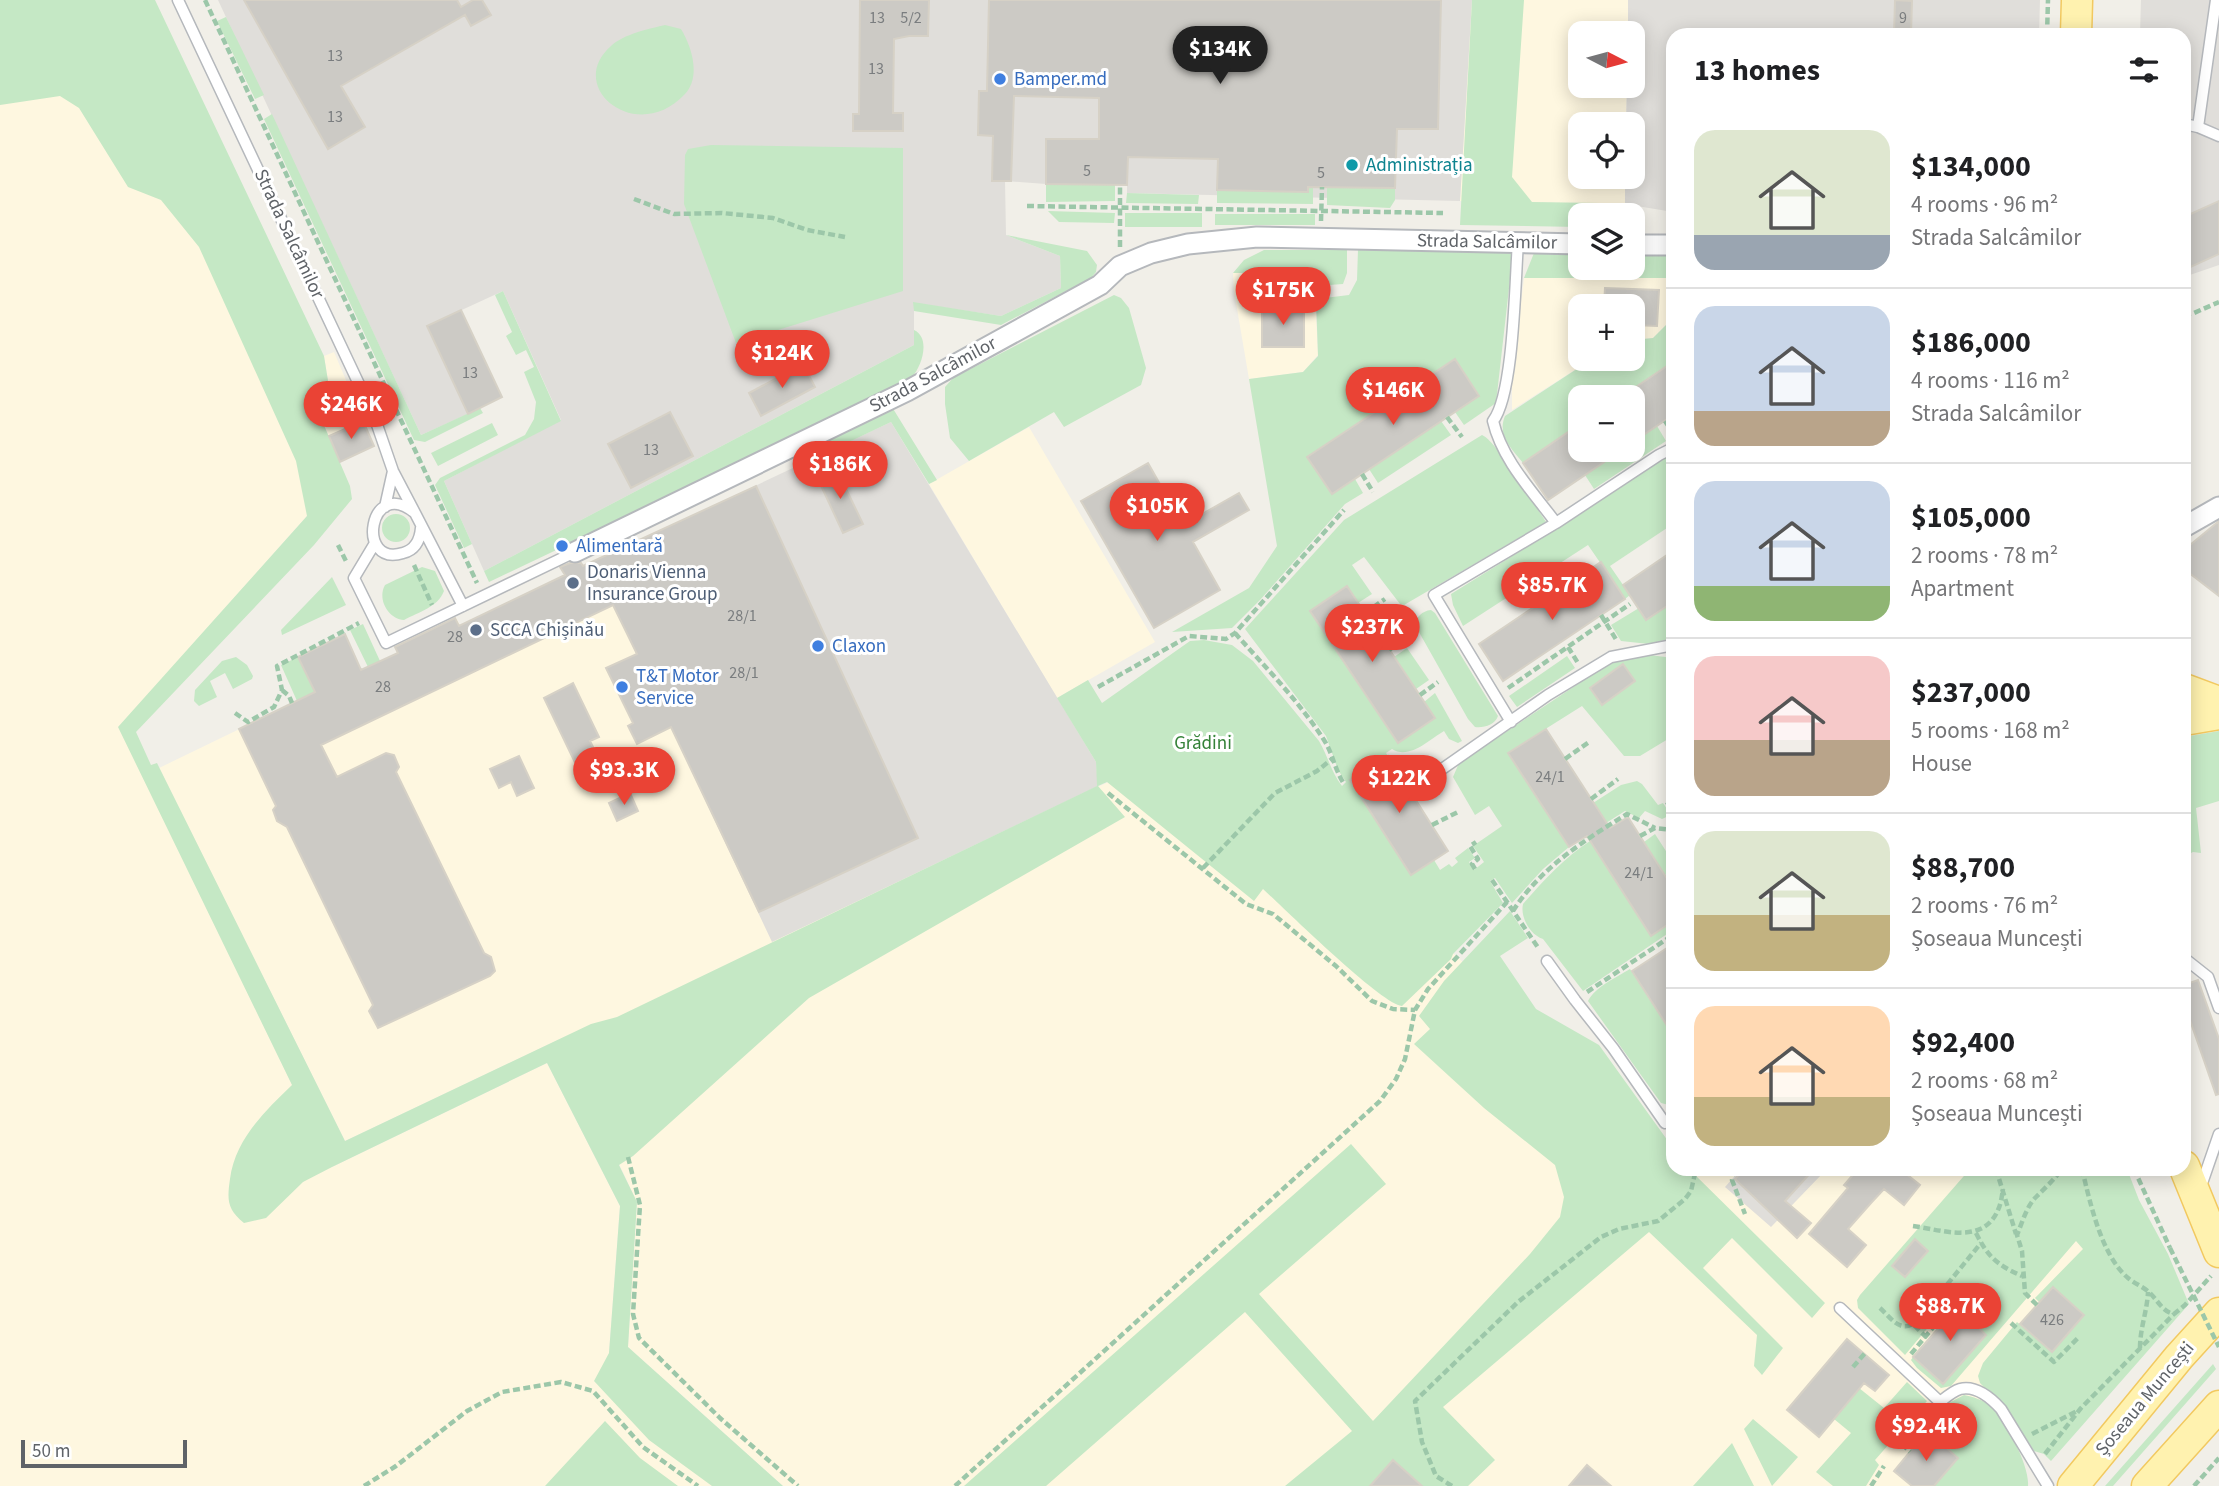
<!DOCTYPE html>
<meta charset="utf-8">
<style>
body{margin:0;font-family:"Source Sans 3",sans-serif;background:#f6f6f6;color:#202124;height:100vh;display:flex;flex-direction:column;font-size:26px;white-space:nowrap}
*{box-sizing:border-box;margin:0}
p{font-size:23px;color:#757577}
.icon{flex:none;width:38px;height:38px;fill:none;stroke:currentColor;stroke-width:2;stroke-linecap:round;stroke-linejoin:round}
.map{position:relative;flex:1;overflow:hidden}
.side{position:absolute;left:1666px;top:28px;width:525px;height:1148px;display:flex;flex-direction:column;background:#fff;border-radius:21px;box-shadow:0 4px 18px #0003}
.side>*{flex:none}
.needle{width:46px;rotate:96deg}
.controls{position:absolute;left:1568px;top:21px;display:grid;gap:14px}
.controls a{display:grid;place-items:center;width:77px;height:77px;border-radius:14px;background:#fff;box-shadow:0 4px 18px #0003;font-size:35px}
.scale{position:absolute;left:21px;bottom:18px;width:166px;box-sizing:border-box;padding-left:7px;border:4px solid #5f6368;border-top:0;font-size:19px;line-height:24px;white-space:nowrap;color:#5f6368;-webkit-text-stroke:5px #fff;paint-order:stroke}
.price{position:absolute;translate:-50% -60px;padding:0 16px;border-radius:24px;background:#ea4335;color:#fff;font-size:23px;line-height:46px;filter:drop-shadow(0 2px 4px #0008)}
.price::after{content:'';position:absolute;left:50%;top:42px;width:21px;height:16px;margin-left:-10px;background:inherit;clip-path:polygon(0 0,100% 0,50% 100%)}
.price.active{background:#222;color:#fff}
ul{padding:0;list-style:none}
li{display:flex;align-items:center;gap:21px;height:175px;padding:0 28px}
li+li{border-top:2px solid #e0e0e0}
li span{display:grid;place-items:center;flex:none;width:196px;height:140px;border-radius:21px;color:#555}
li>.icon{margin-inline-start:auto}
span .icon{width:84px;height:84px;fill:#fffc;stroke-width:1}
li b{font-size:30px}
h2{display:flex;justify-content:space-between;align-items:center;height:84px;padding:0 28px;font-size:30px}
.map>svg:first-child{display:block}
</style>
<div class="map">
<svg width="2219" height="1486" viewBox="0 0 2219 1486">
<rect width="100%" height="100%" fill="#f1efe8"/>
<path fill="#fef7e0" d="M0 0H92L331 489 119 727 332 1167 547 1063 620 1206 609 1353 760 1486H0Z
M1472 0H1628V33H1580V86H1627L1626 124H1580V177H1625V204L1460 201Z
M1314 272 1318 355 1303 372 1249 379 1234 291 1233 273Z
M1524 278H1671L1669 322 1653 338 1633 340V306H1580V359H1592L1512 410V377Z
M334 352 374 446 340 462 314 402 330 393 324 356Z
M1029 427 1155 642 1057 698 929 484Z
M593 562 773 941 1237 721 1389 896 1673 1150V1169H2072L2116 1310 1966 1486H783L628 1347 637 1202 560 1039 345 1141 159 768 368 667 399 654 394 645 455 616 460 625Z"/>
<path fill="#e0deda" d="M218 0H1472L1460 201 1127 193V140L1047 139 1046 184 1005 181 1006 235 1060 256 1061 288 1001 316 914 303V345L484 571 444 481 561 420 503 291 427 326 468 414 421 435Z
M1628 0H2040L2039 35H1673V212L1625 204V177H1633V124H1626L1627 86H1633V33H1628Z
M2141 0H2219V265L2184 277V35H2140Z
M891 422 1096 762 1098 786 772 942 593 562Z
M1741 1169H1818L1823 1173 1771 1227 1725 1187Z"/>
<path fill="#c5e8c5" d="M0 0H155L324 356 330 393 314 402 350 486 352 499 314 545 136 732 151 765 157 763 345 1141 591 1024 617 1017 1097 786 1096 762 1057 698 1088 680 1102 703 1190 641 1204 640 1232 645 1253 661 1319 741C1328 756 1331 772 1342 786L1346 782 1338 770 1326 736 1245 629 1344 520 1482 435C1496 440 1535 506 1546 522L1404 605 1400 604 1364 557 1352 565 1372 594 1358 603 1346 586 1310 611 1398 743 1435 718 1424 702 1435 693 1462 741 1458 743 1449 739 1444 731C1429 740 1409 760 1392 749L1386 753 1388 756 1351 780 1434 860 1440 870 1449 864 1452 867 1458 862 1455 858 1468 848 1475 858 1469 862 1474 870 1484 862 1473 846 1502 826 1489 806 1475 815 1453 777 1459 763 1611 662 1642 654 1673 658V736L1640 756H1624L1582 706 1509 752 1569 847 1543 869 1512 903 1495 878 1490 881 1503 903 1453 954 1451 959 1402 1006C1381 1004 1285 909 1263 889L1254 901 1107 782 1098 786 1125 817 809 998 633 1156 619 1165 637 1202 628 1347 783 1486H712L649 1440 594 1381 609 1353 620 1206 547 1063 332 1167 303 1182 266 1218 244 1223C227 1209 227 1200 230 1179 235 1140 264 1112 292 1085L118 727 307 516 296 461 199 247 161 200 128 187 79 108 60 96 0 105Z
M1472 0H1524L1512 177 1532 202 1600 203 1599 215H1580V227L1460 225Z
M226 17 264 95 255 99 217 21Z
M665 25 681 29C692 47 701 77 685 94 637 146 564 87 611 46 624 34 648 29 665 25Z
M272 114 421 435 480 408 483 413 425 442 414 440 264 119Z
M711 145 903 148V291L736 343 684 204 685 155 688 149Z
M1046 184 1115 185V201L1046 202Z
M1308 187H1313V204L1217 203V190L1307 192Z
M1327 187 1395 188V200L1390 208 1327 205Z
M1127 193 1199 195 1198 204 1126 203Z
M1048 211 1115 213 1114 223 1059 222Z
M1125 213H1202V227H1125Z
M1215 214H1315V225H1215Z
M1006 235 1087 251 1097 265 1096 272 1091 278 1001 325 914 311 913 302 1001 316 1061 288 1060 256Z
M1264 250H1347V273L1343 284 1315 286 1314 272 1233 273 1244 260Z
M1358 250 1513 253 1496 403 1464 425 1455 412 1479 395 1454 359 1308 457 1332 494 1355 479 1363 493 1345 504 1260 600 1232 628 1172 632 1249 588 1277 546 1249 379 1303 372 1318 356 1316 299 1349 295 1357 280Z
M1534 253 1580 254V268H1633V255L1673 256V369L1669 364 1620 397H1580V424L1523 463C1511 448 1497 435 1505 416L1592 359H1633V340L1653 338 1669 322 1670 278H1524Z
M503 291 561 421 444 481 472 544 464 548 435 485 440 478 525 435 534 419 536 402 524 372 534 367 526 350 516 355 506 336 512 332 495 295Z
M1114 295 1121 298 1129 308 1146 368 1141 385 1064 427 1054 412 969 461 950 438 945 404V387L953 378Z
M914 330C931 338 922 366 912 377 908 381 902 385 897 388L489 582 484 571 914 345Z
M892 407 937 480 929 484 891 422 809 461 811 448Z
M1441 421 1451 435 1378 483 1369 469Z
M492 423 498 435 438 466 431 453Z
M1657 426 1666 441 1594 489 1585 475 1622 450H1633V442Z
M1673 454V524L1610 566 1630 595 1625 599 1588 545 1463 626 1453 605 1451 594 1577 516 1662 459Z
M382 528a14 14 0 1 1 28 0a14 14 0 1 1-28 0Z
M422 567 435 571 444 591C438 607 419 612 404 620 388 619 377 599 385 585Z
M332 577 346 605 282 635 281 630Z
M1673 602V638L1649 644 1621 641 1611 625 1639 608Z
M1383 610 1401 636 1387 646 1369 619Z
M1431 610 1435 613 1498 716C1495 725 1484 728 1475 727L1468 719 1415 625C1416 617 1422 611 1431 610Z
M363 624 380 661 368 667 350 630Z
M1407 648 1429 680 1416 689 1394 657Z
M1567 656 1575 668 1517 707 1509 696Z
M236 657 247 665 253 676 252 679 233 689 225 673 210 681 217 697 199 706 194 701 195 690 222 661Z
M298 657 315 692 297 701 281 665Z
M2219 731V801L2196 808 2201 853 2193 852 2187 855 2186 864H2184V737Z
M1637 781 1642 784 1658 805 1663 803 1671 815 1662 819 1645 811 1639 818 1625 811 1606 823 1593 803 1621 785Z
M1655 834 1673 862V870L1665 875 1644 842Z
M1590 841 1651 935 1673 921V930L1583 991 1543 939C1530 935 1520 917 1523 904 1543 881 1564 858 1590 841Z
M1510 911 1528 938 1500 956 1536 1009 1599 1045 1673 1148V1169H1689L1825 1303 1812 1318 1732 1238 1703 1268 1783 1348 1762 1375 1754 1366 1757 1335 1649 1232 1443 1407 1495 1460 1468 1486H1285L1352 1431 1245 1312 1046 1486H964L1351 1144 1386 1184 1259 1294 1373 1421 1530 1254 1560 1217 1564 1197 1555 1165 1484 1108 1414 1044 1430 1029 1419 1016 1444 981Z
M1630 969 1673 1036V1106L1661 1103 1588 1001C1595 987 1617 977 1630 969Z
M1970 1169H2127L2139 1200 2168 1254 2189 1304 2051 1461 2044 1454 2034 1451 2010 1414 1980 1383 1978 1376 1983 1363 2017 1322 2052 1352 2084 1315 2053 1288 2039 1302 2035 1298 2083 1249 2076 1241 1951 1386 1941 1388 1917 1368 1911 1360 1913 1357 1943 1383 1986 1336 1971 1321 1972 1319 1951 1300 1905 1355 1858 1308 1857 1300 1860 1295Z
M2213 1364 2216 1369 2113 1486H2105Z
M1907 1382 1927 1401 1875 1460 1879 1465 1866 1486H1833L1816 1472 1851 1433 1834 1419 1859 1388 1884 1408Z
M1964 1395C1973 1397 1982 1399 1990 1406 2005 1419 2030 1466 2028 1486H1934L1927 1431 1930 1428 1929 1426 1945 1405Z
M1753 1419 1798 1457 1772 1486 1744 1429Z
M605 1421 640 1458 678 1486H545Z
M1732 1443 1754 1486H1693Z"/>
<path fill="#cccac5" stroke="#d6d1c6" stroke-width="2" d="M244 0H457L461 7 473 0H482L491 15 471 26 465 15 341 86 365 127 328 149Z
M860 0H929L928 36H909L894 39 893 113H903V131H853V114H859Z
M989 0H1441L1438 129H1397L1395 188 1308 187V192L1217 190 1218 159 1128 157 1127 185 1046 184V139H1099V98L1014 96 1011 181H992L993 136 978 135 979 91H987Z
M1895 0 1912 1 1911 35H1894Z
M2219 201V254L2184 270V217Z
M1605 288 1659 290 1657 326 1633 325V306H1604Z
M1262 307H1304V347H1262Z
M461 310 502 397 468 414 427 326Z
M1455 359 1479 396 1332 494 1307 457Z
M1673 362V415L1633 442V389Z
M803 364 815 387 761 416 749 393Z
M670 412 693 456 631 488 608 444Z
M363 421 374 446 340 462 329 436Z
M1580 424V450H1622L1548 500 1523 463Z
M1148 463 1183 525 1239 493 1249 510 1193 542 1220 590 1154 628 1081 501Z
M836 468 863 524 843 533 817 477Z
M756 486 918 838 759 912 671 727 637 744 628 726 633 723 606 668 637 654 613 605 321 745 337 777 386 753 394 755 399 767 396 772 484 953 491 957 495 971 490 976 378 1028 369 1011 373 1005 287 827 277 821 273 810 276 806 239 729 315 692 298 657 345 634 361 670 398 653 395 647 455 618 459 626 565 575 560 567 570 563H581L583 566Z
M2219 521V596L2184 569V550Z
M1673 551V602L1646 620 1623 585Z
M1601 562 1625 599 1503 681 1479 644Z
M1347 586 1435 718 1398 743 1310 611Z
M1623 664 1635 681 1602 705 1590 688Z
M573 683 599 737 590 741 602 765 581 775 544 698Z
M1546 729 1610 828 1628 817 1673 888V921L1651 936 1587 836 1569 847 1508 753Z
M519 756 534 788 517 796 511 782 499 788 490 769Z
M1388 756 1448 851 1411 875 1350 780Z
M630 793 638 811 617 821 609 803Z
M1673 944V1035L1632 971Z
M2198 980 2219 1039V1094L2216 1095 2184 1003V985Z
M1744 1169H1814L1785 1201 1811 1223 1797 1238 1735 1179Z
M1858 1169H1900L1920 1185 1904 1205 1884 1189 1871 1203 1848 1229 1866 1245 1847 1267 1809 1234 1848 1188 1844 1185Z
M1915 1239 1928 1251 1905 1277 1892 1266Z
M2053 1287 2084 1315 2052 1352 2020 1324Z
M1951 1300 1986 1335 1943 1384 1913 1357 1945 1321 1938 1314Z
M1847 1339 1889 1375 1875 1391 1864 1383 1819 1437 1787 1410Z
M1927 1431 1958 1458 1934 1486H1912L1894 1471Z
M1393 1460 1422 1486H1370Z
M1587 1465 1611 1486H1569Z"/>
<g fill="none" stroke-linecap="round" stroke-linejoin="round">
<g stroke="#b5b8bc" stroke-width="13">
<path id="service" d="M178 0 374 416 393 471 415 513
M2184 124 2198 127 2219 136
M2198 127 2216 0
M1518 242C1515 281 1514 394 1493 421 1502 460 1533 492 1556 523
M385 507 393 471
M421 528C420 540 415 550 403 553 355 568 369 475 415 513L463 606
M375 543 354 578 386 643 575 552
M1511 722 1434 595 1556 523 1659 455 1673 448
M1435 774 1548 695 1611 657 1673 645
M2184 958 2208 977 2219 1008
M1547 961 1575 1000 1613 1048 1665 1123 1673 1117
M2200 1189 2219 1134
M1840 1308 1940 1402C1945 1398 1953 1391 1960 1389 1976 1385 1991 1398 2001 1409L2048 1486"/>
</g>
<g stroke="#b5b8bc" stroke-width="23">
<path id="minor" d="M1633 245H1673
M2184 527 2219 507
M575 552 907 391 1100 285 1120 266 1151 253 1188 244 1257 237 1580 244"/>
</g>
<g stroke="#f2c960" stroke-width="33">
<path id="primary" d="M2076 35 2077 0
M2184 689 2219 702
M2184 720 2219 714
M2184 1166 2219 1252
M2073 1486 2179 1357 2219 1313
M2147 1486 2219 1406"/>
</g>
<path stroke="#9cc7a9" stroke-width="4.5" stroke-dasharray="7 3.5" stroke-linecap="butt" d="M205 0 477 583
M2047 35 2048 0
M634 199 674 214 722 213 773 218 807 230 845 237
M1027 206 1443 213
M1321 221 1322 187
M1120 247V185
M2184 315 2194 313 2219 302
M1447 417 1462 437
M1665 421 1673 433
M1362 474 1373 492
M338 545 346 561
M414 565 432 605
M1365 613 1385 599
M1601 615 1617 641
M1235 633C1265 667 1299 701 1324 740 1333 754 1334 768 1344 784
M1568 647 1578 663
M1389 650 1409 636
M1098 687 1189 636 1226 639 1235 633 1344 510
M1508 688 1630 604
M282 690 289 696 292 703
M1420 695 1438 682
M235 713 248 722 274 707 282 690 277 666 359 623
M1565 759 1589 742
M1410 791 1424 781
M1108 793 1246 904 1273 914 1336 966 1372 1001 1393 1009 1415 1010
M1591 799 1618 779
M1667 802 1673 812
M1432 825 1458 812
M1640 836 1655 828 1673 830
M1203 868 1275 793 1317 771 1332 759
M1475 869 1472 864 1478 859 1470 846 1476 842
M1492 880 1539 949
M1670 883 1673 881
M1513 911C1540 868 1585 840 1627 814L1655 828
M1587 992 1673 935
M628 1157 640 1205 633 1314 639 1338 720 1418 798 1486
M1734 1169 1732 1180 1745 1214
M1996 1169 2016 1234
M2082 1169C2090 1202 2101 1255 2128 1278 2135 1284 2144 1287 2150 1293 2158 1301 2163 1312 2174 1314L2185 1305 2211 1276
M2134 1169 2170 1248
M1913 1226C1942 1230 1983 1245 1998 1210 2001 1204 2002 1195 2003 1189
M1976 1233C1988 1257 1997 1265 2022 1276
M2037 1305 2025 1293 2022 1251 2017 1235C2022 1223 2026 1208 2035 1198 2044 1189 2054 1180 2062 1169
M1880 1308C1890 1317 1899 1332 1913 1324L1929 1340
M2011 1323 2054 1362 2078 1338
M1914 1325 1981 1243
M2140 1348C2140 1328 2147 1312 2148 1292
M1911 1354 1940 1319
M1853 1367 1866 1352
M2032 1434 2077 1411
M1902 1444 1910 1452
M2045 1454 2081 1408 2174 1314
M364 1486 396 1466 467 1411 502 1392 561 1382 593 1391 643 1447 698 1486
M955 1486 1380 1101 1396 1079 1405 1059 1415 1010 1428 989 1507 902
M1452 1486 1436 1476 1422 1442 1415 1401 1518 1302 1601 1237 1619 1229 1658 1221 1685 1199 1691 1191 1696 1169
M1871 1486 1884 1466
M2194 1486 2219 1458"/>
<use href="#service" stroke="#fff" stroke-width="10"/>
<use href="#minor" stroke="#fff" stroke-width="19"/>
<use href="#primary" stroke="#fff2af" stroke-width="30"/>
<path stroke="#9cc7a9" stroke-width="4.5" stroke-dasharray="7 3.5" stroke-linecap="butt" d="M2170 1248 2219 1347"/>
</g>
<g fill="#3f7fe0" stroke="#fff" stroke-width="2.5">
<circle cx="1000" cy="79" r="7"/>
<circle cx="562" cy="546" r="7"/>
<circle cx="818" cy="646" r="7"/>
<circle cx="622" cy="687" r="7"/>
</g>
<circle fill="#0f9aa8" stroke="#fff" stroke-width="2.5" cx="1352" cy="165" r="7"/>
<g fill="#5c6f8a" stroke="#fff" stroke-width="2.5">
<circle cx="573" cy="583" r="7"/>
<circle cx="476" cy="630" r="7"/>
</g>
<g text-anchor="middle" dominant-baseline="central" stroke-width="6" stroke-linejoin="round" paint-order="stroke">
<g font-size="16" fill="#7a7d7f">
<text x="877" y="18">13</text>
<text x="911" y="18">5/2</text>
<text x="1903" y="18">9</text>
<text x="335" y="56">13</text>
<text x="876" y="69">13</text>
<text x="335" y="117">13</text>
<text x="1087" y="171">5</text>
<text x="1321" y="173">5</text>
<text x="470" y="373">13</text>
<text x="651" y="450">13</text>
<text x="742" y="616">28/1</text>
<text x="455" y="637">28</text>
<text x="744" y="673">28/1</text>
<text x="383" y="687">28</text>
<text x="1550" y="777">24/1</text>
<text x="1639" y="873">24/1</text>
<text x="2052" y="1320">426</text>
</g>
<g font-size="19" fill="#366cbe" stroke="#fff" text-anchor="start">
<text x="1014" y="79">Bamper.md</text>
<text x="576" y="546">Alimentară</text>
<text x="832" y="646">Claxon</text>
<text x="636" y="676">T&amp;T Motor<tspan x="636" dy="22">Service</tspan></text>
</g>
<g font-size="19" fill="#0d838f" stroke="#fff" text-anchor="start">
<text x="1366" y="165">Administrația</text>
</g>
<g font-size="19" fill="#5f6368" stroke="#fff">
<text transform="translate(289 234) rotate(65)">Strada Salcâmilor</text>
<text transform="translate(1487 242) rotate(1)">Strada Salcâmilor</text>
<text transform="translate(933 375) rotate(-28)">Strada Salcâmilor</text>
<text transform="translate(2145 1399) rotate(-50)">Șoseaua Muncești</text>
</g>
<g font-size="19" fill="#4e5e75" stroke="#fff" text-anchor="start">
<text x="587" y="572">Donaris Vienna<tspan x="587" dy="22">Insurance Group</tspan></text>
<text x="490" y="630">SCCA Chișinău</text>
</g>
<g font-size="19" fill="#348238" stroke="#fff">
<text x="1203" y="743">Grădini</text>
</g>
</g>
</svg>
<div class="controls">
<a><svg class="needle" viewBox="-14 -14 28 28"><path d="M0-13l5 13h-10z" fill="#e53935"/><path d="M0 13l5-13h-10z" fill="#757577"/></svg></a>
<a><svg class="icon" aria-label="locate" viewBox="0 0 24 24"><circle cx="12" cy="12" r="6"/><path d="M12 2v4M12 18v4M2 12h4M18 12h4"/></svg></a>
<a><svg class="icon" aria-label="layers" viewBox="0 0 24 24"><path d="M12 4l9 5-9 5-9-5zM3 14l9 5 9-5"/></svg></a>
<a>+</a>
<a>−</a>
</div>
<div class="scale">50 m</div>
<b class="price active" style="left:1220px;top:86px">$134K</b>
<b class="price" style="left:1283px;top:327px">$175K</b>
<b class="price" style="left:782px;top:390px">$124K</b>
<b class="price" style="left:1393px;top:427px">$146K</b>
<b class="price" style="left:351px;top:441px">$246K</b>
<b class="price" style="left:840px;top:501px">$186K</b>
<b class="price" style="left:1157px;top:543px">$105K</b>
<b class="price" style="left:1552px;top:622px">$85.7K</b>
<b class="price" style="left:1372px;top:664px">$237K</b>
<b class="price" style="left:624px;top:807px">$93.3K</b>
<b class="price" style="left:1399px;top:815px">$122K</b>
<b class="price" style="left:1950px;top:1343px">$88.7K</b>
<b class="price" style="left:1926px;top:1463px">$92.4K</b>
<section class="side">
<h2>13 homes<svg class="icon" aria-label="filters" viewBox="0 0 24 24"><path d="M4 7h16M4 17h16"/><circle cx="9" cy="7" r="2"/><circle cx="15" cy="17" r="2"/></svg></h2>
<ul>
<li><span style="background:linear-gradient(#dfe7d0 75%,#9aa5b1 0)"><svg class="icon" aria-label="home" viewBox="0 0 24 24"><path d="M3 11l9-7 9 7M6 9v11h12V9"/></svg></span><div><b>$134,000</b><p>4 rooms · 96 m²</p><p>Strada Salcâmilor</p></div></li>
<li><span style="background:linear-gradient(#c9d6e8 75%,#b9a48a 0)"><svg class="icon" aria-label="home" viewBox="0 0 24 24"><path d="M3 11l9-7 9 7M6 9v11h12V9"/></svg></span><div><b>$186,000</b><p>4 rooms · 116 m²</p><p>Strada Salcâmilor</p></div></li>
<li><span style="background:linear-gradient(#c9d6e8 75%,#8fb573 0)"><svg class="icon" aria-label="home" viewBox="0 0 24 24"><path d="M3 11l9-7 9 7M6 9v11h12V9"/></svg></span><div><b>$105,000</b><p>2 rooms · 78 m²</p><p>Apartment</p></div></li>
<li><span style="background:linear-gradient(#f6c9c9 60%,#b9a48a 0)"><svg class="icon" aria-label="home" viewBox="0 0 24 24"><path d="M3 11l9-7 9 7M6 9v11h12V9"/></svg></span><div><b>$237,000</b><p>5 rooms · 168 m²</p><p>House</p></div></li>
<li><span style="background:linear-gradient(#dfe7d0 60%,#c2b280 0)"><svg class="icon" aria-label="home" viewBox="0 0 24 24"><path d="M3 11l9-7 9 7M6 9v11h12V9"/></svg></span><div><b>$88,700</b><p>2 rooms · 76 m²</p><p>Șoseaua Muncești</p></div></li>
<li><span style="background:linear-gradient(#ffd9b3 65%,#c2b280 0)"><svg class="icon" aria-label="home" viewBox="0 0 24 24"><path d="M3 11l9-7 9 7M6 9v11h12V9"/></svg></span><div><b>$92,400</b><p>2 rooms · 68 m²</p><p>Șoseaua Muncești</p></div></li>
</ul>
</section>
</div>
